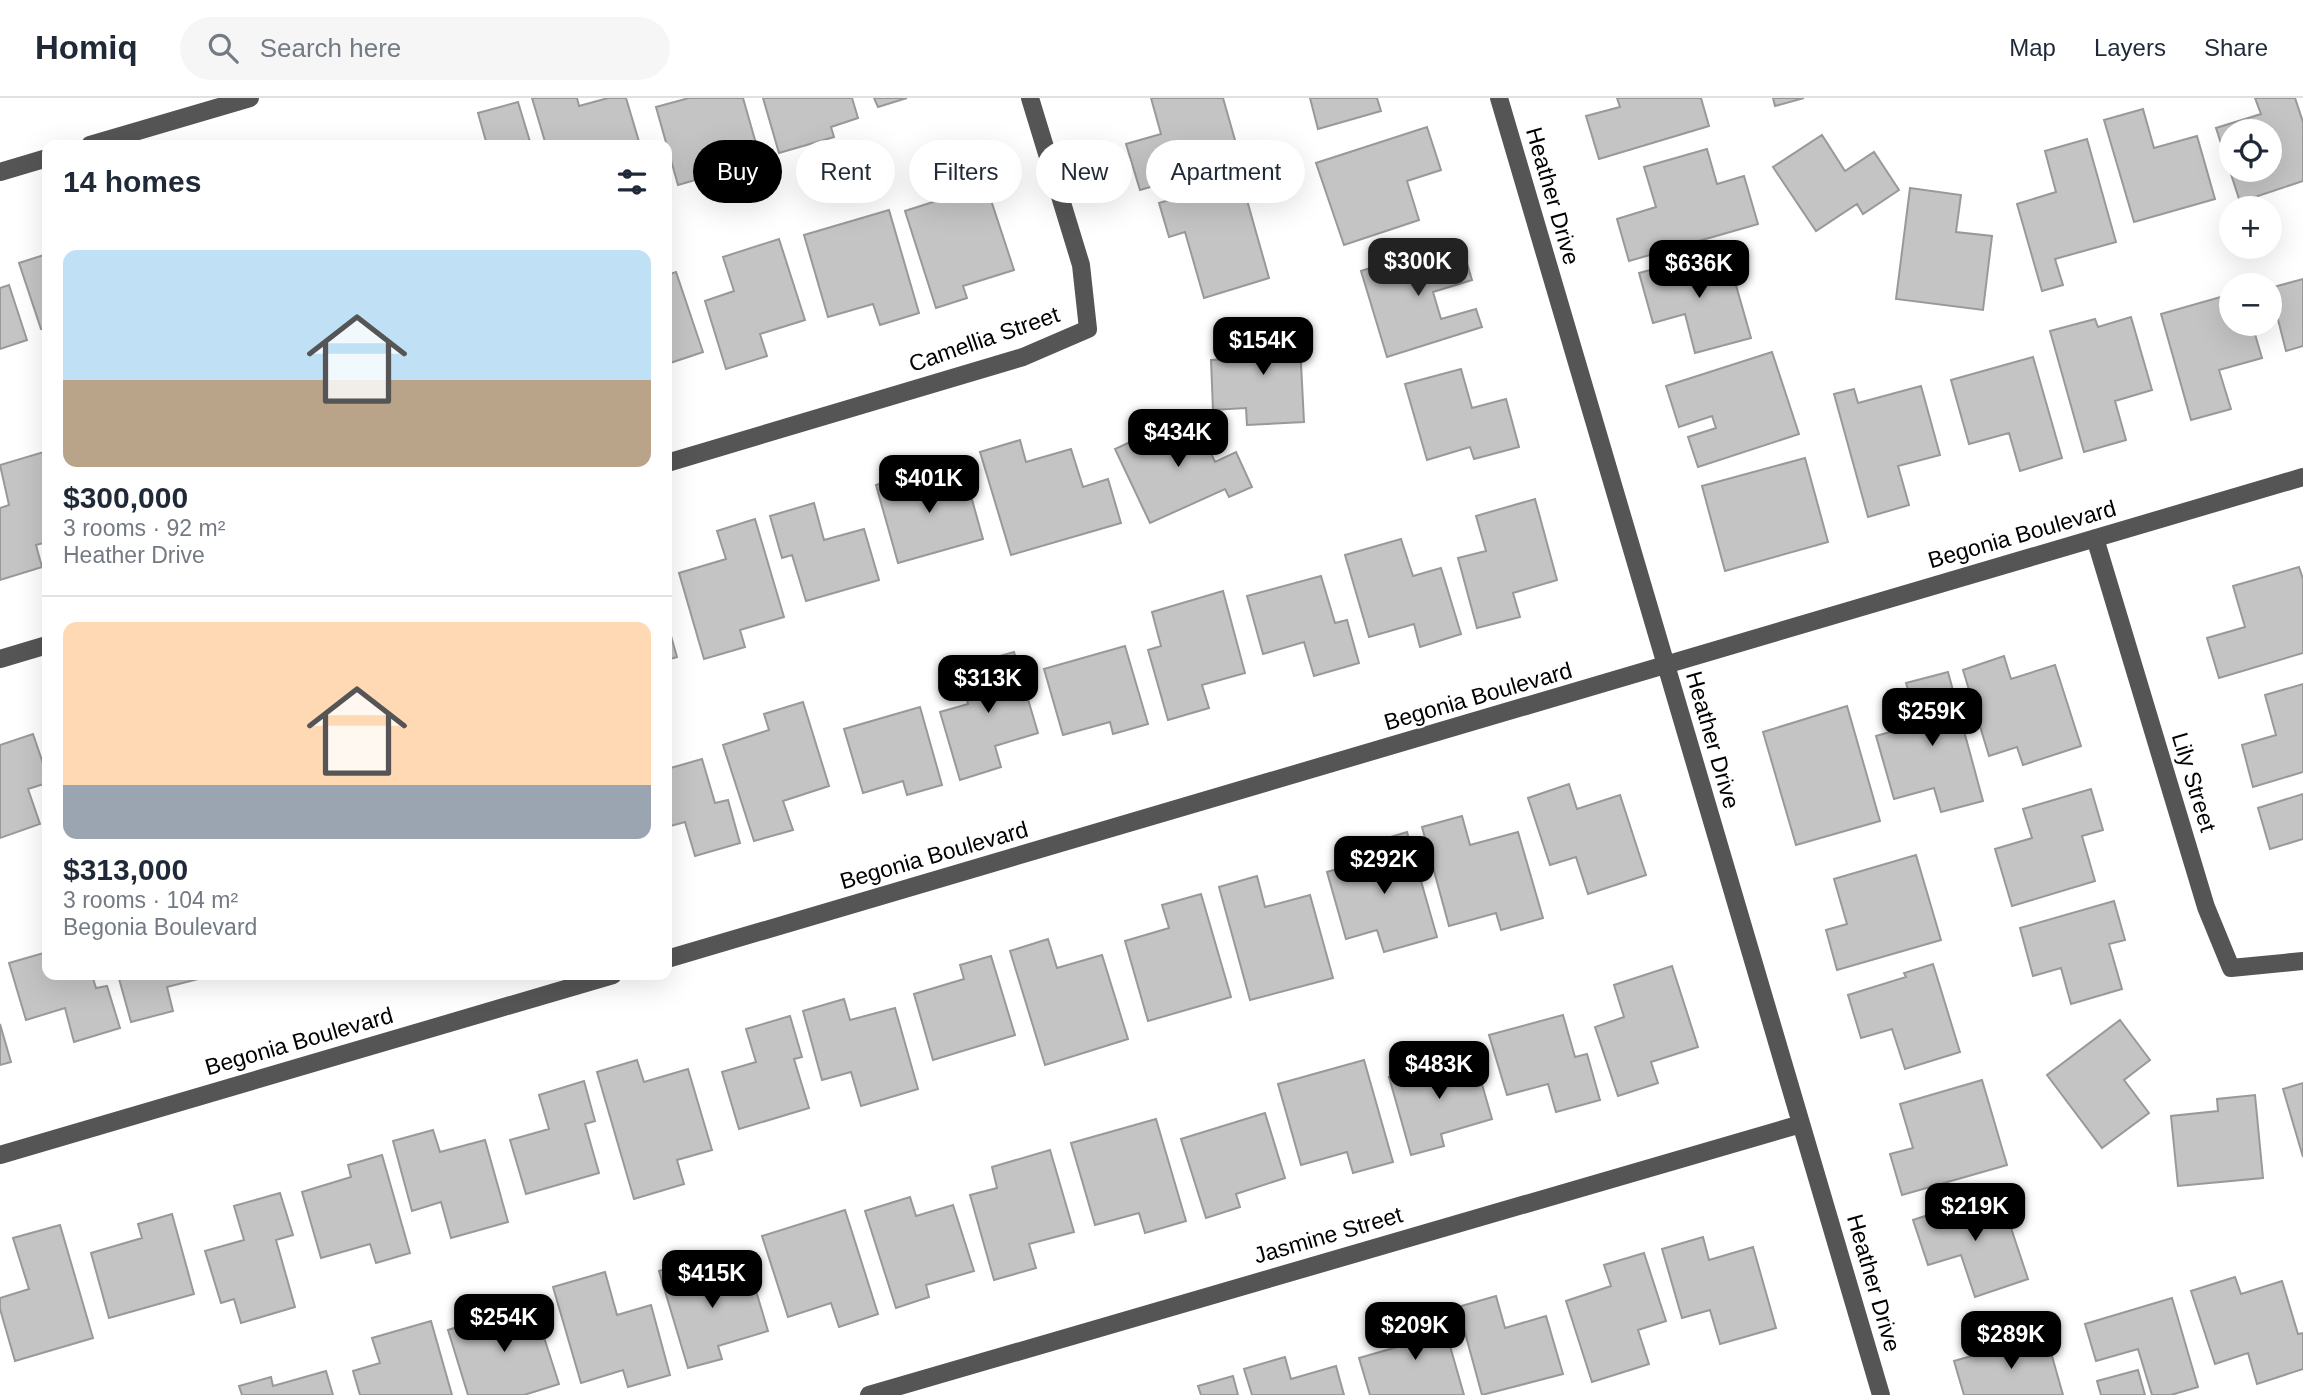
<!DOCTYPE html>
<meta charset="utf-8">
<style>
body{margin:0;font-family:Helvetica,sans-serif;background:#f6f6f7;color:#1f2937;height:100vh;display:flex;flex-direction:column;font-size:26px;white-space:nowrap}
*{box-sizing:border-box;margin:0}
p{font-size:23px;color:#747a83}
.icon{flex:none;width:38px;height:38px;fill:none;stroke:currentColor;stroke-width:2;stroke-linecap:round;stroke-linejoin:round}
.map{position:relative;flex:1;overflow:hidden}
.sheet{position:absolute;left:42px;top:42px;width:630px;height:840px;display:flex;flex-direction:column;background:#fff;border-radius:14px;box-shadow:0 7px 28px #0002}
.sheet>*{flex:none}
.guide{position:absolute;left:693px;top:42px;width:665px;height:63px;display:flex;gap:14px}
.fabs{position:absolute;left:2219px;top:21px;display:grid;gap:14px}
.fabs a{display:grid;place-items:center;width:63px;height:63px;border-radius:50%;background:#fff;box-shadow:0 7px 28px #0002;font-size:35px}
.price{position:absolute;translate:-50% -60px;padding:0 16px;border-radius:14px;background:#000;color:#fff;font-size:23px;line-height:46px;filter:drop-shadow(0 2px 4px #0008)}
.price::after{content:'';position:absolute;left:50%;top:42px;width:21px;height:16px;margin-left:-10px;background:inherit;clip-path:polygon(0 0,100% 0,50% 100%)}
.price.active{background:#222;color:#fff}
ul{padding:0;list-style:none}
li{display:grid;align-content:center;gap:14px;height:371px;padding:0 21px}
li+li{border-top:2px solid #e0e1e3}
li span{display:grid;place-items:center;height:217px;border-radius:14px;color:#555}
li>.icon{margin-inline-start:auto}
span .icon{width:126px;height:126px;fill:#fffc;stroke-width:1}
li b{font-size:30px}
h2{display:flex;justify-content:space-between;align-items:center;height:84px;padding:0 21px;font-size:30px}
.pill{padding:0 24px;border-radius:32px;background:#fff;box-shadow:0 7px 28px #0002;font-size:24px;line-height:63px}
.pill.active{background:#000;color:#fff}
header{display:flex;align-items:center;gap:42px;box-sizing:border-box;height:98px;padding:0 35px;background:#fff;border-bottom:2px solid #e0e1e3}
header strong{font-size:33px}
nav{display:flex;gap:38px;margin-inline-start:auto;font-size:24px}
.search{width:490px;height:63px;background:#f6f6f7;display:flex;align-items:center;gap:18px;box-sizing:border-box;padding:0 24px;border-radius:38px;color:#747a83;font-size:26px}
.map>svg:first-child{display:block}
</style>
<header>
<strong>Homiq</strong>
<div class="search"><svg class="icon" aria-label="search" viewBox="0 0 24 24"><circle cx="10" cy="10" r="6"/><path d="M15 15l6 6"/></svg>Search here</div>
<nav><a>Map</a><a>Layers</a><a>Share</a></nav>
</header>
<div class="map">
<svg width="2303" height="1297" viewBox="0 0 2303 1297">
<rect width="100%" height="100%" fill="#fff"/>
<path fill="#c4c4c4" stroke="#999" stroke-width="2" fill-rule="evenodd" d="M532 0H577L579 8 608 0H626L640 47H546Z
M689 0H743L761 63 678 87 656 9Z
M763 0H852L858 20 831 29 834 39 779 55Z
M874 0H907L878 9Z
M1151 0H1223L1241 63 1140 92 1126 46 1161 36Z
M1310 0H1377L1381 13 1318 31Z
M1617 0H1701L1709 28 1599 61 1586 18 1620 9Z
M1773 0H1804L1775 8Z
M2255 0H2295L2303 24V83L2240 104 2216 30 2261 16ZM2231 33H2270V72H2231Z
M518 4 531 47H487L478 15Z
M2143 11 2154 50 2197 38 2215 101 2134 124 2104 22Z
M1427 29 1441 72 1407 83 1419 122 1344 147 1316 65Z
M1822 37 1845 73 1874 54 1899 92 1863 116 1857 106 1816 133 1773 69Z
M2087 41 2116 144 2055 161 2063 187 2042 193 2017 106 2056 94 2045 53Z
M1707 51 1717 86 1744 78 1758 126 1629 163 1617 121 1656 109 1644 69Z
M1241 81 1269 180 1204 200 1185 134 1169 139 1159 105Z
M986 87 1014 172 963 188 967 200 936 210 905 113Z
M1910 90 1961 97 1956 134 1992 138 1983 212 1896 201Z
M889 112 919 215 880 227 873 206 828 219 804 137Z
M779 141 805 222 760 236 767 258 726 271 705 203 734 193 723 159Z
M1460 142 1472 182 1433 194 1441 221 1476 211 1482 229 1387 259 1361 173Z
M1726 152 1751 240 1695 255 1685 216 1653 225 1639 175Z
M47 156V229L41 231 19 165Z
M676 174 703 254 667 266V177Z
M2303 181V248L2286 253 2270 190Z
M9 187 27 242 0 251V190Z
M2231 196V226H2252L2262 260 2219 272 2231 311 2191 322 2161 216Z
M2131 219 2152 292 2115 303 2126 342 2084 354 2050 233 2095 221 2098 229Z
M1299 226 1304 324 1247 327 1246 310 1213 312 1211 262 1249 260 1247 228Z
M1772 254 1799 336 1698 369 1688 339 1716 330 1712 318 1679 329 1666 288Z
M2033 259 2062 360 2020 373 2009 335 1969 346 1951 282Z
M1461 271 1472 310 1506 301 1519 349 1474 361 1470 349 1427 362 1405 286Z
M1921 288 1940 357 1898 368 1909 407 1868 419 1834 296 1854 291 1858 305Z
M1193 315 1215 364 1236 354 1252 389 1229 399 1225 391 1150 425 1115 351Z
M1020 342 1026 364 1071 351 1083 389 1108 381 1121 425 1011 457 980 354Z
M47 353V444L36 447 42 469 0 482V410L9 407 0 367Z
M1805 360 1828 444 1725 473 1702 388Z
M964 373 983 441 898 465 876 387 910 377 912 388Z
M1535 401 1557 482 1513 495 1520 519 1477 530 1458 460 1486 453 1476 418Z
M814 405 824 442 864 431 879 482 806 503 792 457 782 460 770 418Z
M755 421 784 519 740 532 745 549 704 561 679 475 726 461 717 433Z
M1401 441 1413 478 1441 470 1461 536 1420 549 1414 526 1369 539 1345 457Z
M2299 469 2303 481V555L2219 580 2207 540 2245 529 2233 488Z
M1321 478 1335 525 1347 522 1359 565 1314 578 1304 544 1263 556 1247 498Z
M1223 493 1245 575 1202 587 1209 610 1168 622 1148 552 1161 548 1152 514Z
M667 524 677 559 667 562Z
M1125 548 1148 626 1113 636 1110 624 1063 637 1044 571Z
M1014 554 1038 635 995 648 1001 669 960 682 940 614 968 606 958 570Z
M2004 558 2011 581 2055 567 2081 648 2023 667 2017 649 1989 658 1963 572Z
M1948 574 1983 703 1941 714 1934 690 1894 701 1876 638 1918 626 1906 585Z
M2303 586V674L2253 689 2242 647 2276 637 2265 597Z
M803 604 829 688 783 703 793 732 754 743 723 647 769 632 764 616Z
M1847 608 1880 723 1796 747 1763 634Z
M920 609 942 687 907 697 903 683 863 695 844 631Z
M33 636 47 677V685L28 691 40 726 0 740V647Z
M702 661 715 705 728 702 740 745 695 758 685 724 667 729V671Z
M1569 686 1577 711 1620 697 1646 777 1588 796 1576 759 1550 767 1528 700Z
M2091 691 2103 732 2082 738 2095 783 2012 808 1995 751 2032 740 2023 711Z
M2303 696V741L2270 751 2258 710Z
M1462 718 1470 747 1518 734 1543 820 1501 832 1496 815 1449 828 1422 729Z
M1407 734 1437 839 1384 854 1377 832 1346 841 1327 774 1378 759 1374 744Z
M1916 757 1941 842 1837 872 1826 832 1847 826 1834 781Z
M1257 778 1265 809 1310 797 1333 880 1250 902 1219 789Z
M1201 796 1231 899 1148 923 1125 843 1169 830 1162 807Z
M2114 803 2125 842 2109 846 2122 891 2071 906 2061 870 2033 878 2020 830Z
M1048 841 1057 870 1102 857 1128 941 1045 967 1010 853Z
M47 854V877H92L96 890 107 888 120 930 74 944 65 910 26 922 9 865Z
M991 858 1015 937 933 962 914 896 964 881 960 867Z
M1933 866 1960 954 1905 971 1892 931 1861 940 1848 897 1906 879 1904 875Z
M1672 868 1698 949 1651 964 1658 985 1618 998 1595 929 1624 919 1614 887Z
M118 877H210V878L167 889 173 913 131 924Z
M844 901 850 922 895 910 918 991 861 1008 851 974 822 982 803 913Z
M1563 917 1575 959 1587 956 1600 1002 1556 1014 1548 986 1507 997 1489 937Z
M790 918 802 959 794 961 809 1010 739 1031 722 974 756 964 746 931Z
M2120 922 2150 962 2124 982 2149 1015 2102 1050 2047 977Z
M0 926 11 964 0 967Z
M1473 955 1492 1021 1441 1036 1444 1048 1411 1057 1389 979Z
M637 962 644 984 688 971 712 1052 677 1062 684 1086 634 1101 597 974Z
M1364 962 1393 1064 1353 1075 1347 1054 1301 1067 1278 986Z
M1982 982 2007 1067 1902 1097 1890 1056 1913 1050 1900 1006Z
M584 983 595 1023 585 1026 599 1075 526 1096 510 1042 549 1031 539 997Z
M2303 985V1059L2283 991Z
M2255 997 2263 1080 2178 1088 2171 1018 2218 1013 2217 1001Z
M1265 1015 1285 1080 1236 1096 1240 1109 1206 1120 1181 1041Z
M1156 1021 1186 1123 1145 1135 1139 1115 1095 1127 1071 1045Z
M433 1032 440 1054 485 1042 508 1124 451 1140 441 1104 412 1113 393 1043Z
M1050 1052 1074 1134 1029 1146 1036 1170 994 1182 970 1097 997 1090 992 1069Z
M382 1057 410 1155 376 1165 370 1146 321 1160 302 1094 351 1079 348 1067Z
M1999 1094 2028 1181 1975 1199 1961 1157 1928 1167 1913 1122Z
M280 1095 293 1137 276 1142 295 1209 241 1225 234 1201 221 1205 205 1153 244 1142 234 1108Z
M910 1099 916 1118 953 1107 974 1173 926 1187 929 1199 896 1210 865 1113Z
M845 1112 878 1216 839 1229 831 1205 788 1219 762 1138Z
M172 1116 194 1196 109 1220 91 1155 142 1140 138 1126Z
M60 1127 93 1240 15 1263 0 1211V1200L29 1191 13 1140Z
M1703 1139 1709 1162 1753 1149 1776 1230 1720 1246 1710 1212 1682 1220 1662 1151Z
M1644 1155 1666 1223 1638 1232 1649 1266 1592 1284 1566 1203 1611 1188 1604 1167Z
M696 1162 702 1181 748 1166 768 1233 718 1248 722 1261 688 1270 659 1173Z
M605 1174 617 1217 651 1207 670 1277 628 1289 623 1272 581 1285 553 1189Z
M2235 1179 2241 1196 2282 1183 2298 1236 2303 1235V1271L2257 1286 2248 1255 2215 1266 2191 1193Z
M1496 1198 1505 1230 1546 1218 1563 1276 1482 1297 1458 1209Z
M2172 1200 2198 1289 2171 1297H2152L2138 1251 2096 1263 2085 1226Z
M533 1205 559 1286 524 1297H468L448 1232Z
M1440 1213 1464 1297H1370L1359 1260 1404 1247 1397 1225Z
M431 1223 452 1297H360L353 1273 380 1265 372 1240Z
M2046 1237 2063 1297H1964L1954 1263Z
M1285 1259 1291 1281 1336 1268 1344 1297H1252L1244 1271Z
M2138 1272 2145 1297H2101L2097 1283Z
M326 1273 333 1297H242L239 1288 271 1279 273 1288Z
M1233 1278 1238 1297H1201L1198 1288Z"/>
<g fill="none" stroke-linecap="round" stroke-linejoin="round">
<path stroke="#555" stroke-width="18" d="M1499 0 1881 1297
M90 47 250 0
M0 74 47 60
M667 365 1023 259 1088 231 1081 167 1030 0
M2095 440 2206 809 2231 870 2303 863
M0 561 47 547
M667 861 2303 379
M0 1057 613 877
M869 1297 1801 1026"/>
</g>
<g text-anchor="middle" dominant-baseline="central" stroke-width="5" stroke-linejoin="round" paint-order="stroke">
<g font-size="23" fill="#000" stroke="#fff">
<text transform="translate(1553 98) rotate(74)">Heather Drive</text>
<text transform="translate(984 241) rotate(-19)">Camellia Street</text>
<text transform="translate(2022 436) rotate(-16)">Begonia Boulevard</text>
<text transform="translate(1478 598) rotate(-16)">Begonia Boulevard</text>
<text transform="translate(1713 642) rotate(74)">Heather Drive</text>
<text transform="translate(2194 684) rotate(73)">Lily Street</text>
<text transform="translate(934 757) rotate(-16)">Begonia Boulevard</text>
<text transform="translate(299 943) rotate(-16)">Begonia Boulevard</text>
<text transform="translate(1328 1137) rotate(-16)">Jasmine Street</text>
<text transform="translate(1874 1185) rotate(74)">Heather Drive</text>
</g>
</g>
</svg>
<div class="fabs">
<a><svg class="icon" aria-label="locate" viewBox="0 0 24 24"><circle cx="12" cy="12" r="6"/><path d="M12 2v4M12 18v4M2 12h4M18 12h4"/></svg></a>
<a>+</a>
<a>−</a>
</div>
<b class="price active" style="left:1418px;top:200px">$300K</b>
<b class="price" style="left:1699px;top:202px">$636K</b>
<b class="price" style="left:1263px;top:279px">$154K</b>
<b class="price" style="left:1178px;top:371px">$434K</b>
<b class="price" style="left:929px;top:417px">$401K</b>
<b class="price" style="left:988px;top:617px">$313K</b>
<b class="price" style="left:1932px;top:650px">$259K</b>
<b class="price" style="left:1384px;top:798px">$292K</b>
<b class="price" style="left:1439px;top:1003px">$483K</b>
<b class="price" style="left:1975px;top:1145px">$219K</b>
<b class="price" style="left:712px;top:1212px">$415K</b>
<b class="price" style="left:504px;top:1256px">$254K</b>
<b class="price" style="left:1415px;top:1264px">$209K</b>
<b class="price" style="left:2011px;top:1273px">$289K</b>
<div class="guide">
<a class="pill active">Buy</a>
<a class="pill">Rent</a>
<a class="pill">Filters</a>
<a class="pill">New</a>
<a class="pill">Apartment</a>
</div>
<section class="sheet">
<h2>14 homes<svg class="icon" aria-label="filters" viewBox="0 0 24 24"><path d="M4 7h16M4 17h16"/><circle cx="9" cy="7" r="2"/><circle cx="15" cy="17" r="2"/></svg></h2>
<ul>
<li><span style="background:linear-gradient(#bfe0f5 60%,#b9a48a 0)"><svg class="icon" aria-label="home" viewBox="0 0 24 24"><path d="M3 11l9-7 9 7M6 9v11h12V9"/></svg></span><div><b>$300,000</b><p>3 rooms · 92 m²</p><p>Heather Drive</p></div></li>
<li><span style="background:linear-gradient(#ffd9b3 75%,#9aa5b1 0)"><svg class="icon" aria-label="home" viewBox="0 0 24 24"><path d="M3 11l9-7 9 7M6 9v11h12V9"/></svg></span><div><b>$313,000</b><p>3 rooms · 104 m²</p><p>Begonia Boulevard</p></div></li>
</ul>
</section>
</div>
